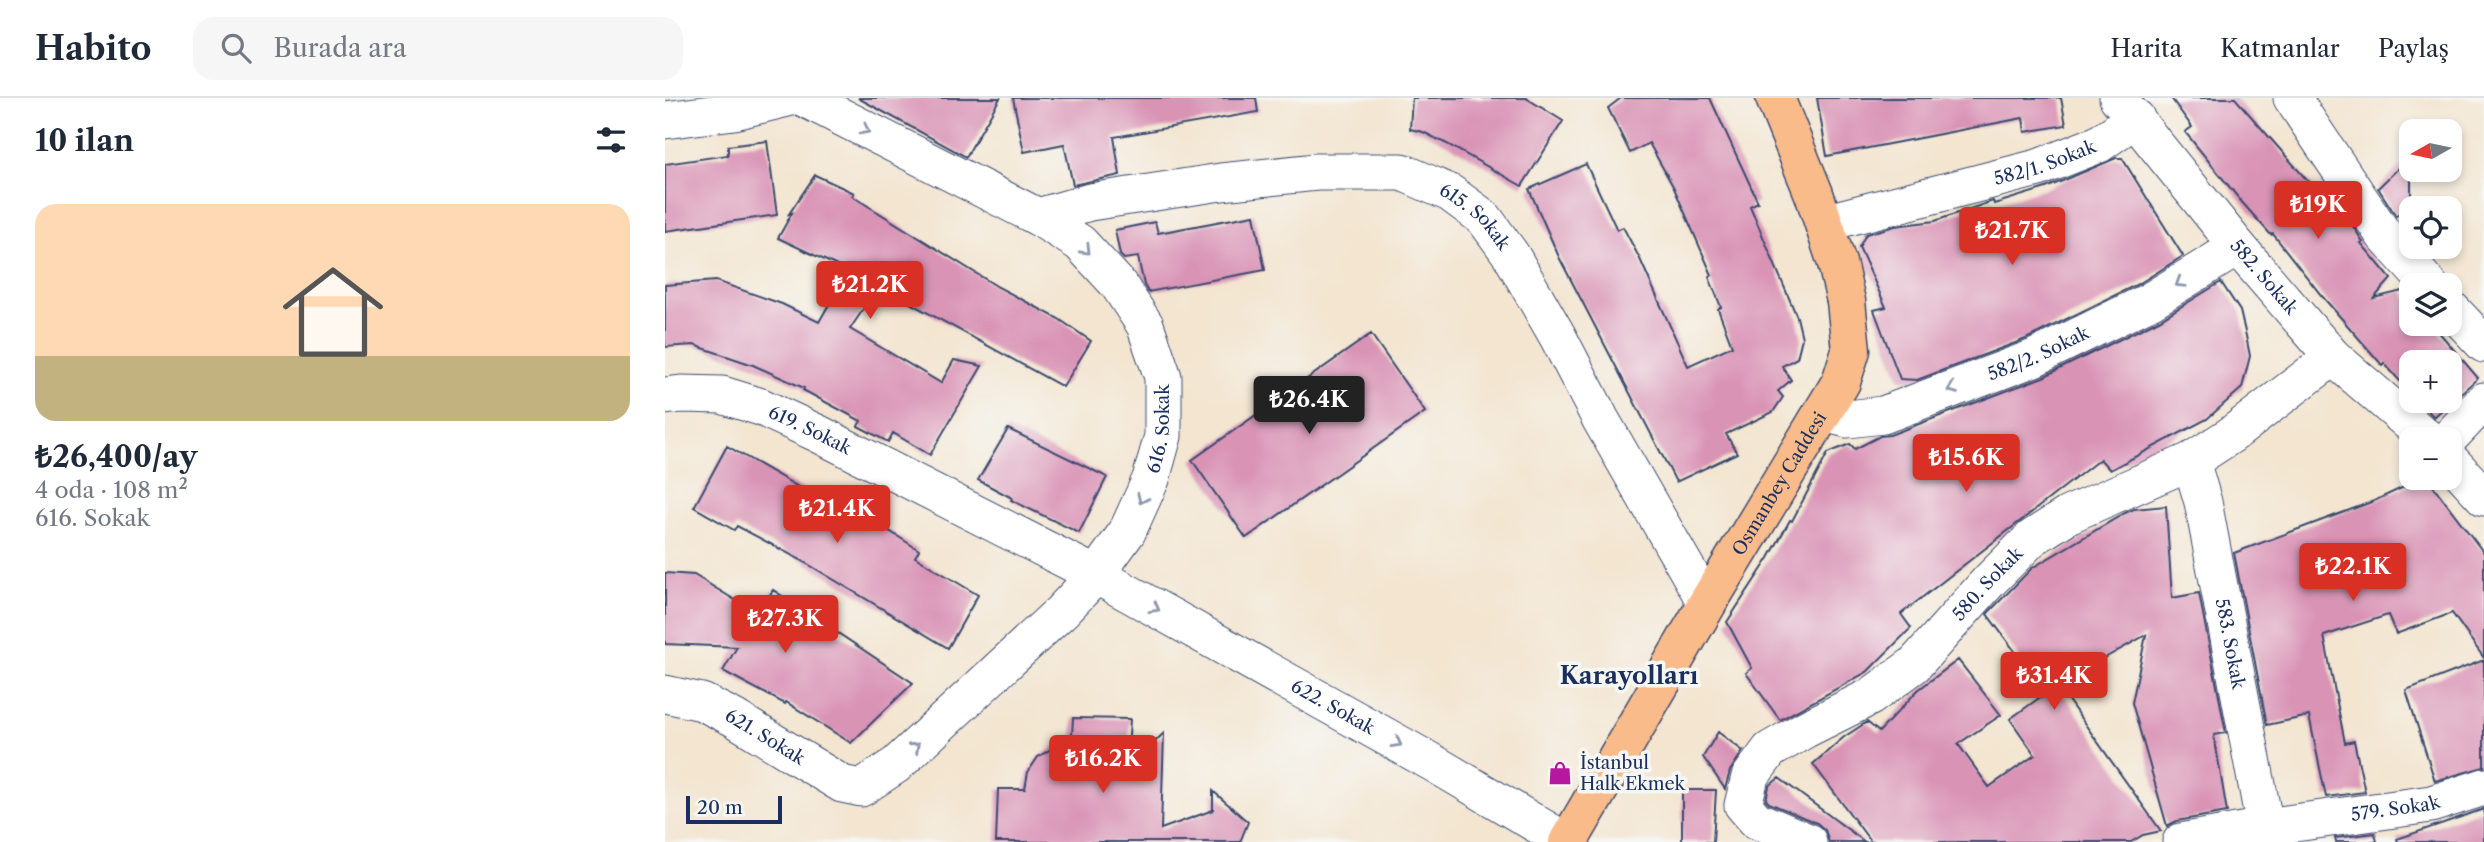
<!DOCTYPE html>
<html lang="tr">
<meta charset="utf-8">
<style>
body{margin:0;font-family:"Libre Caslon Text",serif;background:#f6f6f7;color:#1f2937;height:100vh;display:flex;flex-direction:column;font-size:26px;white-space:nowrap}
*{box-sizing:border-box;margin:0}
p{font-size:23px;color:#747a83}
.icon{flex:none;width:38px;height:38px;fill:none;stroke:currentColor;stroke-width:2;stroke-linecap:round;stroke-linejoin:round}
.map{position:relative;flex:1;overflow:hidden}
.details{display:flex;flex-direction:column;background:#fff;width:665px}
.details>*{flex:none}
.needle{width:46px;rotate:261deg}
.tools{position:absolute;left:1734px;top:21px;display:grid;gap:14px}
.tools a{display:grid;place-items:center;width:63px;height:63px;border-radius:14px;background:#fff;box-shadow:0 4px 10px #0003;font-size:35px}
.scale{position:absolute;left:21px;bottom:18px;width:96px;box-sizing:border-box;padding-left:7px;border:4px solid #1b2f5e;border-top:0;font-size:19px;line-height:24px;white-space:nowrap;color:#1b2f5e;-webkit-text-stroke:5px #f6f6f2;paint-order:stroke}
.price{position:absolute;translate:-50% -60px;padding:0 16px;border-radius:7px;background:#d93025;color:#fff;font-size:23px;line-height:46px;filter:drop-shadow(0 2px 4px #0008)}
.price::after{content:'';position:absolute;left:50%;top:42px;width:21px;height:16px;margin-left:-10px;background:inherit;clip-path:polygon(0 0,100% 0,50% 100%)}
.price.active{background:#222;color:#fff}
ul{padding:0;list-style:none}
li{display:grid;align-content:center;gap:14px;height:371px;padding:0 35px}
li+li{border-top:2px solid #e0e1e3}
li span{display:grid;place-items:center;height:217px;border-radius:21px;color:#555}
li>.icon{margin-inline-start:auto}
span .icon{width:126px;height:126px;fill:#fffc;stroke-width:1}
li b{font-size:30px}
h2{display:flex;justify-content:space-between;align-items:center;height:84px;padding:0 35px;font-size:30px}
header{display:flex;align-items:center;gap:42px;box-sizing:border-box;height:98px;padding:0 35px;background:#fff;border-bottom:2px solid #e0e1e3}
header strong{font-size:33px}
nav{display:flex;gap:38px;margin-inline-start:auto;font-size:24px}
.search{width:490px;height:63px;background:#f6f6f7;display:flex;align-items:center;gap:18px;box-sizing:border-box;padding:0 24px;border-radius:21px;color:#747a83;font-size:26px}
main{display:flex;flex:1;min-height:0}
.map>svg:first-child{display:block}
</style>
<header>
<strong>Habito</strong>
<div class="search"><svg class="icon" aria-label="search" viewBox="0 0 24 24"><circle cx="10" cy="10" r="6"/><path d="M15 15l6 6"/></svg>Burada ara</div>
<nav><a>Harita</a><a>Katmanlar</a><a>Paylaş</a></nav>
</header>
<main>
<section class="details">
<h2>10 ilan<svg class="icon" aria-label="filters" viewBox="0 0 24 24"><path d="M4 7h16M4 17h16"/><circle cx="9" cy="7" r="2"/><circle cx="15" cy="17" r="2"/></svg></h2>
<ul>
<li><span style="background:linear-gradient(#ffd9b3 70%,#c2b280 0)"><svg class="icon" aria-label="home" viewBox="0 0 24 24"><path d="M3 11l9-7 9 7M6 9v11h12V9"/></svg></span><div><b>₺26,400/ay</b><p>4 oda · 108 m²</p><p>616. Sokak</p></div></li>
</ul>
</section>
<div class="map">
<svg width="1819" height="744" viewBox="0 0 1819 744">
<rect width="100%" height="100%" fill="#f6f6f2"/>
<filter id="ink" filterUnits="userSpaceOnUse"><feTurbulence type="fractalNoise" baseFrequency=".0143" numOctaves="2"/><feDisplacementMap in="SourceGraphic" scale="14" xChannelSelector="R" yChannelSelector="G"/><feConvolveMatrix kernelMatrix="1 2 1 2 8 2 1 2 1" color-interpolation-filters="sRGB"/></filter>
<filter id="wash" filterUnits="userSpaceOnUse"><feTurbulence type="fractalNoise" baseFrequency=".00686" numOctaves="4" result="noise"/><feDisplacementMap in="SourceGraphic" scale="28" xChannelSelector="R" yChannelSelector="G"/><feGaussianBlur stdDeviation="1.57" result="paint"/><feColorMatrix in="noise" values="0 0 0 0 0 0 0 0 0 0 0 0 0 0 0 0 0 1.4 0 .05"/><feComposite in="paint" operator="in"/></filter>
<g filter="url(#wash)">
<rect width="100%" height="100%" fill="#f3e5d0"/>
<g id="blocks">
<path fill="#d993b5" d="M193 0H335L301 59Z
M348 0H591L593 14 449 39 455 77 408 87 399 46 359 54Z
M747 0H861L898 23 857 88 782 46 758 34 745 31Z
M956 0H1045L1093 104 1085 108 1132 219 1137 240 1132 260 1117 268 1126 282 1113 293 1118 299 1108 314 1061 336 1072 355 1011 384 894 159 864 91 921 66 952 132 958 129 975 161 1023 268 1067 248 1053 211 1056 209 1044 179 1047 177 1009 90 984 45 965 55 943 10Z
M1152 0H1396L1401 27 1360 34 1358 20 1162 58Z
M1506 0H1570L1676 121 1681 117 1698 144 1696 145 1726 181 1709 200 1737 193 1746 204V226H1767L1813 280 1769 319 1764 314 1754 303H1785V264H1746V293L1742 288 1741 290 1719 265 1717 267 1656 197 1608 136 1606 137 1575 102 1520 34 1527 29Z
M102 43 112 117 0 133V66L63 57V48Z
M1746 58V105L1731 118 1713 90Z
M1451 60H1457L1518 158 1475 185 1361 241 1252 282 1235 281 1209 212 1221 209 1194 149 1201 136 1230 128 1270 123 1322 105 1328 103 1329 106 1381 90Z
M150 77 189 95 187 98 333 189 394 221 426 243 398 289 214 188 185 231 276 285 289 262 317 268 265 357 228 335 223 344 193 328 196 323 138 292 139 290 88 267 29 247 0 249V187L51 183 117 206 154 224 183 173 113 140 127 115 124 116Z
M589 117 600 172 483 194 479 187 473 159 459 161 455 157 450 132 490 124 493 135Z
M1556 184 1575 213 1581 238 1585 258 1577 290 1542 321 1445 372 1435 361 1236 516 1246 530 1202 574 1115 622 1081 575 1087 570 1062 524 1104 460 1125 422 1127 423 1163 355 1185 346 1190 351 1215 338 1225 337 1378 279 1494 222Z
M706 236 760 314 581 440 527 362Z
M343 331 442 379 414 435 346 402 347 400 313 382Z
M62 348 163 406 166 401 226 434 254 452 250 459 313 497 283 550 136 462 72 428 69 432 29 409Z
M1758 380H1762L1819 455V560L1787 515 1731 536 1723 517 1659 538 1680 645 1689 643 1700 694 1661 699 1644 618 1602 627 1569 455 1709 403Z
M1501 408 1507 500 1534 495 1561 635 1549 637 1562 714 1512 723 1502 728 1467 605 1481 537 1422 570 1395 591 1496 733 1478 737 1466 744H1206L1148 666 1179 639 1202 624 1214 634 1253 592 1293 562 1336 617 1293 646 1324 689 1370 657 1345 621 1381 595 1322 516 1367 470 1460 415 1469 411Z
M0 475 29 477 93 516 108 492 248 585 186 645 121 604 120 606 58 573 72 549 0 546Z
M1819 562V669L1770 683 1741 592Z
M408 620 465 621 462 670 499 635 496 731 548 712V693L583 724 575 744H331L333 691H360L363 674 373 659 407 638Z
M1053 634 1078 653 1065 673 1060 691 1038 659Z
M1114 680 1200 744H1164L1160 732 1152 725 1104 705 1101 702 1104 688Z
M1017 692H1051L1048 744H1017Z
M1819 711V744H1733L1732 741Z
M1710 735 1712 744H1671L1670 740Z"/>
</g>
</g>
<g filter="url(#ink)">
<use href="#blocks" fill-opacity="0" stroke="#3b4a6f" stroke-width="2"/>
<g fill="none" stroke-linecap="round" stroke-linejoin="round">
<g stroke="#3b4a6f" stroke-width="39">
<g id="minor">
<path id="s1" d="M1453 0 1573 149 1668 259 1763 341"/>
<path d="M1627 0 1719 137 1764 187"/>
<path d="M0 22 69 13 122 0"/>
<path id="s2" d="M373 119 425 104 556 84 652 74H737L785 95 819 120 846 157 893 239 936 322 1042 506"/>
<path id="s3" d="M1159 125 1373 70 1434 46 1471 20"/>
<path d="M1785 210 1819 246"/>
<path id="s4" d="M0 298 16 296 57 297 96 309 154 336 431 477 770 666 902 744"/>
<path id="s5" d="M1158 315 1183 321 1218 317 1369 260 1485 203 1573 149"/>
<path d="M1783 341 1819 303"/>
<path d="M1785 362 1819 399"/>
<path id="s6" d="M1526 363 1538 404 1600 729"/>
<path id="s7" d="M0 596 37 604 69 620 177 686 196 690 231 667 397 513 431 477 462 434 486 381 498 338V279L480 227 453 186 415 145 373 119 139 0"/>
<path id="s8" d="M1143 744 1091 722 1078 707 1085 679 1105 652 1141 631 1205 599 1249 567 1324 483 1367 440 1403 417 1526 363 1566 337 1668 259"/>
<path id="s9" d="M1516 744 1600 729 1766 706 1819 689"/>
</g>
</g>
<g stroke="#3b4a6f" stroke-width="41">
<g id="major">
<path id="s10" d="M903 744 1042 506 1176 284 1186 252 1181 203 1172 165 1149 96 1110 0"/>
</g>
</g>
<use href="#minor" stroke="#fff" stroke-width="37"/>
<use href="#major" stroke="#fabb8b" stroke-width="38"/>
</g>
<defs><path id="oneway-chevron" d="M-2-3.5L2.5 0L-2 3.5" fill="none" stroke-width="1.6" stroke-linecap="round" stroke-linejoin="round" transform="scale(1.75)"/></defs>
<g stroke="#8d97ae">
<use href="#oneway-chevron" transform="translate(200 32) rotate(28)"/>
<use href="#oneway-chevron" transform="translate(421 152) rotate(45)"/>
<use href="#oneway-chevron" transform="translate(1515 185) rotate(148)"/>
<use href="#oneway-chevron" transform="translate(1287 291) rotate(159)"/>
<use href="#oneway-chevron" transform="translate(477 401) rotate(115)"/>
<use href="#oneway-chevron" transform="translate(490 510) rotate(29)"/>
<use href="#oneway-chevron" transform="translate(732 645) rotate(29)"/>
<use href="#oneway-chevron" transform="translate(250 649) rotate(-43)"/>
</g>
</g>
<defs>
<g id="shop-bare" transform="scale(1.89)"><path d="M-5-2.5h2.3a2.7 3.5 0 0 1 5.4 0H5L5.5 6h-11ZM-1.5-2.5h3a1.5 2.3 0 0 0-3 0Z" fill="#b5179e" stroke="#f6f6f2" stroke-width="2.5" paint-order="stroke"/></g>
</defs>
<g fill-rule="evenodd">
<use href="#shop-bare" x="895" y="675"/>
</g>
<g text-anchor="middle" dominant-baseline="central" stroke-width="7" stroke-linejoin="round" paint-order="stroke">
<g font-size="18" fill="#1b2f5e" stroke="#f6f6f2">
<text stroke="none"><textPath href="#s3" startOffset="229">582/1. Sokak</textPath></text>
<text stroke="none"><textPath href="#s2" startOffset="455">615. Sokak</textPath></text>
<text stroke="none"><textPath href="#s1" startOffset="231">582. Sokak</textPath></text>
<text stroke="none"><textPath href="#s5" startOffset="228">582/2. Sokak</textPath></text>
<text stroke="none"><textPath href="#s7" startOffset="700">616. Sokak</textPath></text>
<text stroke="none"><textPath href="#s4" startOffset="152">619. Sokak</textPath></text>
<text stroke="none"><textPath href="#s10" startOffset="416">Osmanbey Caddesi</textPath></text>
<text stroke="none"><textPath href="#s8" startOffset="416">580. Sokak</textPath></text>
<text stroke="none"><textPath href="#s6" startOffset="187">583. Sokak</textPath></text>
<text stroke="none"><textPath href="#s4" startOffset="744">622. Sokak</textPath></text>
<text stroke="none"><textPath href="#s7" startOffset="110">621. Sokak</textPath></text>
<text stroke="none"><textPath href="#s9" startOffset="217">579. Sokak</textPath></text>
</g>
<g font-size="18" fill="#1b2f5e" stroke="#f6f6f2" text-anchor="start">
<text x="915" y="665">İstanbul<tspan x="915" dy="21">Halk Ekmek</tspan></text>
</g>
<g font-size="24" font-weight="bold" fill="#1b2f5e" stroke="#f6f6f2">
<text x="964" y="577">Karayolları</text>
</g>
</g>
</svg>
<div class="tools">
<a><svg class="needle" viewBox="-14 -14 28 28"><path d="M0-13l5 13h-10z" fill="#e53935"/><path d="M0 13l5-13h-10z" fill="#747a83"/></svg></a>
<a><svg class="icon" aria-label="locate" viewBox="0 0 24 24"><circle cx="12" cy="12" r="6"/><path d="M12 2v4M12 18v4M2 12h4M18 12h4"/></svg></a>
<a><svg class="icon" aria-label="layers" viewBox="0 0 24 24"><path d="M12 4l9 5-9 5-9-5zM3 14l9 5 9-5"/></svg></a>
<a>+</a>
<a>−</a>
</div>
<div class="scale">20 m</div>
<b class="price" style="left:1653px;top:143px">₺19K</b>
<b class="price" style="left:1347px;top:169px">₺21.7K</b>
<b class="price" style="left:205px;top:223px">₺21.2K</b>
<b class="price active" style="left:644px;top:338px">₺26.4K</b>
<b class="price" style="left:1301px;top:396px">₺15.6K</b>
<b class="price" style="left:172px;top:447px">₺21.4K</b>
<b class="price" style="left:1688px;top:505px">₺22.1K</b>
<b class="price" style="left:120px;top:557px">₺27.3K</b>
<b class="price" style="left:1389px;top:614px">₺31.4K</b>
<b class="price" style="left:438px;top:697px">₺16.2K</b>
</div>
</main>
